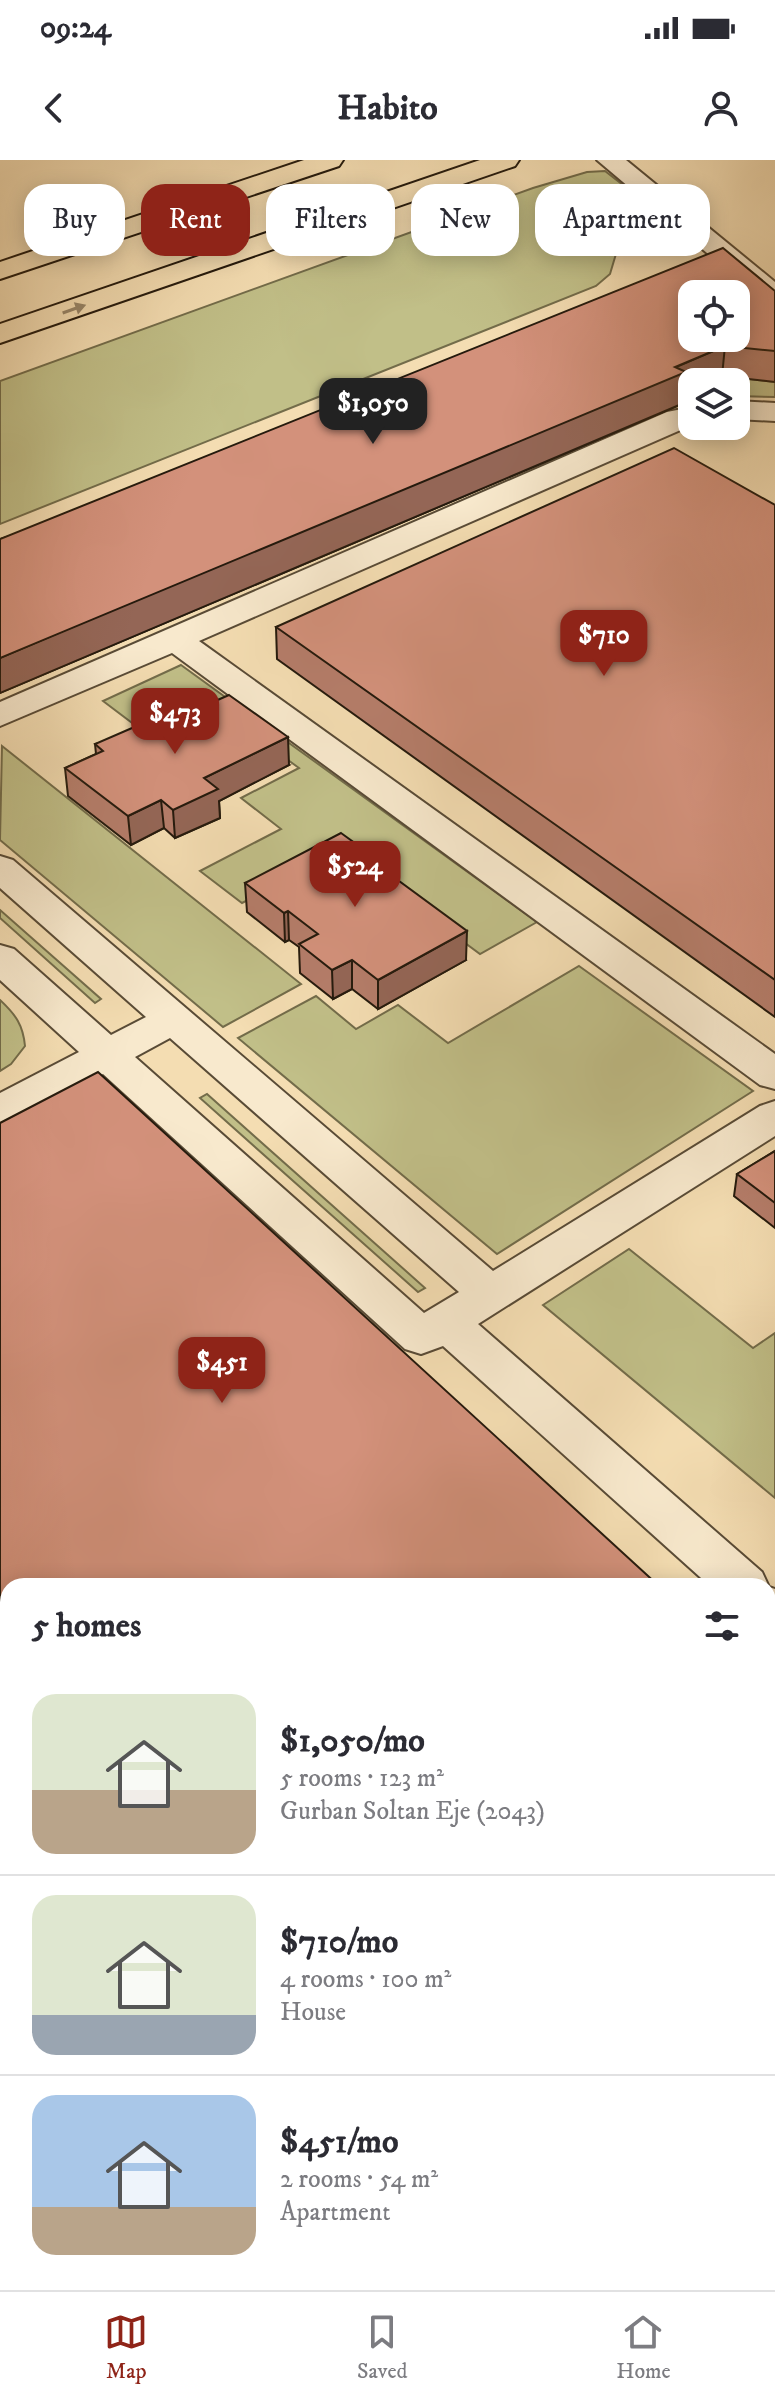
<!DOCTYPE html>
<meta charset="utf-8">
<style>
body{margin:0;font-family:"IM FELL DW Pica",serif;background:#f7f7f7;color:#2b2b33;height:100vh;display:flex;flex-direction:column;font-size:30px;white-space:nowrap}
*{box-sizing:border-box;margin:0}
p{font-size:26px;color:#7c7c81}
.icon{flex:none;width:44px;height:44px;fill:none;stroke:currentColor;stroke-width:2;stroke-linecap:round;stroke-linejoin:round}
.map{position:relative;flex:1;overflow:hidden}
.side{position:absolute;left:0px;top:1418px;width:776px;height:712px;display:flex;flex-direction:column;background:#fff;border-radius:24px 24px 0 0;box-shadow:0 4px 20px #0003}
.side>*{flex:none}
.hud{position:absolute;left:24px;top:24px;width:728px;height:72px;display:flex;gap:16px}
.buttons{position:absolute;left:678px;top:120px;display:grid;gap:16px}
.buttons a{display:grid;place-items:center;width:72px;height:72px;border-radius:16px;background:#fff;box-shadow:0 4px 20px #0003;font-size:40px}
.price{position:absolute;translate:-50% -68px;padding:0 18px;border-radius:16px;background:#8f2418;color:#fff;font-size:26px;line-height:52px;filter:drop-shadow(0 2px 4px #0008)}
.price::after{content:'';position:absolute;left:50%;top:48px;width:24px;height:18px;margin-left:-12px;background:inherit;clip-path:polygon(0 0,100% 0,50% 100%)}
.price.current{background:#222;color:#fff}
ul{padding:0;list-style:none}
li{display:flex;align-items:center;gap:24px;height:200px;padding:0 32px}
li+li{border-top:2px solid #e1e1e2}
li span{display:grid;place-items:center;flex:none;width:224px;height:160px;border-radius:24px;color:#555}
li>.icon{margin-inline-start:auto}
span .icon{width:96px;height:96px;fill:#fffc;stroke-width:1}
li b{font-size:34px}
h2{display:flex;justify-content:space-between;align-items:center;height:96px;padding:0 32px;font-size:34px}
.tag{padding:0 28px;border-radius:24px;background:#fff;box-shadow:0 4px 20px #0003;font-size:28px;line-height:72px}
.tag.current{background:#8f2418;color:#fff}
.status{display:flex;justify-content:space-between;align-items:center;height:56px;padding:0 40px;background:#fff;direction:ltr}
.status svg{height:22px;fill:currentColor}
header{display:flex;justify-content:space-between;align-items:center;height:104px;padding:0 32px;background:#fff;font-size:36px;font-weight:800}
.dock{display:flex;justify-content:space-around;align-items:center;height:112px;border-top:2px solid #e1e1e2;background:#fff;font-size:22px;color:#7c7c81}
.dock a{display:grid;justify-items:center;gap:4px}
.dock .current{color:#8f2418}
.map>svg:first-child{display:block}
</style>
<div class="status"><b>09:24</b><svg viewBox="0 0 49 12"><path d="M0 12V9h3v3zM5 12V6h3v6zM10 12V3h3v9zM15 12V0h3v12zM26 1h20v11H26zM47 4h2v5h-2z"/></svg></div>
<header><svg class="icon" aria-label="back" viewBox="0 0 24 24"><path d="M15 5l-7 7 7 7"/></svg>Habito<svg class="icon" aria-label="person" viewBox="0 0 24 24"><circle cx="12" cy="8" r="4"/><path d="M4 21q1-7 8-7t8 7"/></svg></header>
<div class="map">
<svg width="775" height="2130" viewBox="0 0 775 2130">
<rect width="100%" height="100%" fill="#f4ddb2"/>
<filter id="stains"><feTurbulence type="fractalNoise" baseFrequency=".0025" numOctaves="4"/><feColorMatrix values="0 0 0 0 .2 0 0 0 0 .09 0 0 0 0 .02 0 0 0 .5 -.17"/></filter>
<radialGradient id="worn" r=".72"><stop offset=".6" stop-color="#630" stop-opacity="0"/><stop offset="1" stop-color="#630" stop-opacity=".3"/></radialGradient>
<path fill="#c1bf88" stroke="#736c4a" stroke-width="2" d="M605 11 641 39 646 47 621 77 610 114 596 126 0 364V221L533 28 587 12Z
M722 216 775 222V237L736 236V222H710Z
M181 505 537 762 480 794 342 692 242 743 200 711 281 669 241 638 299 608 227 556 164 587 103 541Z
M2 586 301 824 223 867 0 680Z
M0 750 101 839 95 843 0 758Z
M579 806 753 931 497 1094 238 878 316 836 356 869 398 845 448 883Z
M0 840C16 855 23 865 25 886L11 904 0 911Z
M207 934 425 1128 418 1132 200 938Z
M629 1089 753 1188 775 1173V1338L543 1145Z
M768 1767 775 1774V1884L768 1890Z
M775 1995V2130H617L626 2122H768V2001Z
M0 2069 8 2080V2122H38L44 2130H0Z
M313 2122H494L485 2130H303Z"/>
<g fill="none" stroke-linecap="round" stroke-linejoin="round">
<g stroke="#594b36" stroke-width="4">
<path id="minor" d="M597 0H626L775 122V145L765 142Z
M736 241 775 243V261L736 259Z
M692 247V265L199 481 775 894V929L760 925 172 493 0 566V542L667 252Z
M0 696 13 700 493 1111 760 946 775 941V976L478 1164 762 1412 769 1427 775 1429V1475L768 1472V1426H710L443 1186 421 1194 405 1189 103 914 15 961 0 966V933L79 892 0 820V785L14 789 111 875 146 857 0 728ZM170 878 459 1132 424 1153 135 897Z
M775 1921V1980L768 1983V1924Z
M538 2122H605L601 2130H534Z"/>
</g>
<g stroke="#251a0d" stroke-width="4">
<path id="highway" d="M304 0H343L339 6 0 119V102Z
M480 0H519L515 6 0 183V164Z"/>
</g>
<use href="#minor" fill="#f8e9cd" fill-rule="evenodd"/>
<use href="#highway" fill="#f4ddb2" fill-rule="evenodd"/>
</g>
<path fill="#b57d6a" stroke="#251a0d" stroke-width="2" d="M775 131V222L722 216 692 222V230L684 233V243L0 533V379Z
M775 345V857L277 499 276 467Z
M147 571 289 605 219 641 220 658 175 678 164 668 131 685 68 636 65 608 96 594 95 584Z
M381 708 466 800 378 849 352 829 333 839 300 813 299 787 289 780 285 782 247 752 245 723Z
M0 963 8 1426V1945L0 1934Z
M775 991V1068L734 1036 737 1014Z
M141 2122H200L190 2130H147Z"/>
<path fill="#946656" stroke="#251a0d" stroke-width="2" d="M725 186 722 216 710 222H692V230L684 233V243L0 533V498Z
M288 577 289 605 219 641 220 658 175 678 173 650 204 618Z
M161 640 164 668 131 685 128 656Z
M288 751 289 780 285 782 284 753Z
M467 771 466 800 378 849V820Z
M352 800V829L333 839 332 810Z
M775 1638V1664L768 1670V1644Z
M162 2122H200L190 2130H159V2125Z"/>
<path fill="#d3917b" stroke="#251a0d" stroke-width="2" fill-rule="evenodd" d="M723 88 775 131V191L725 186 675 207 686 212 0 498V379ZM692 134H736V178H692Z
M674 288 775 345V820L276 467Z
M229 535 288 577 204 618 218 629 173 650 161 640 128 656 65 608 103 591 95 584 139 565 147 571Z
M341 673 381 702 376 704 467 771 378 820 352 800 332 810 299 784 318 774 288 751 284 753 245 723Z
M98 912 659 1426H8V1925L0 1914V963Z
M775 991V1043L737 1014Z
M768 1526 775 1532V1638L768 1644Z"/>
<defs><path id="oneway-solid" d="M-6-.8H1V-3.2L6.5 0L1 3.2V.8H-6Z" transform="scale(2)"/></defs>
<use fill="#978568" href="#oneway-solid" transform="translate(74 149) rotate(-19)"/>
<rect width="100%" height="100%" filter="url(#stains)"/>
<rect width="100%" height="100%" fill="url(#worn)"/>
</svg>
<div class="buttons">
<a><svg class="icon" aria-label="locate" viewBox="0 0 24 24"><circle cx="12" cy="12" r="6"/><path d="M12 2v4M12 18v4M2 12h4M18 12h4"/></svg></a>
<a><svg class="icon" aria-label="layers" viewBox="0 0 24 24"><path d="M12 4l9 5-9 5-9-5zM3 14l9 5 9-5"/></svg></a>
</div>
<b class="price current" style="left:373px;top:286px">$1,050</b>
<b class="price" style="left:604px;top:518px">$710</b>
<b class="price" style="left:175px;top:596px">$473</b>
<b class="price" style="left:355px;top:749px">$524</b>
<b class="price" style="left:222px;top:1245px">$451</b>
<div class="hud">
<a class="tag">Buy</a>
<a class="tag current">Rent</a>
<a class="tag">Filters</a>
<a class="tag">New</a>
<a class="tag">Apartment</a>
</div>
<section class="side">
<h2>5 homes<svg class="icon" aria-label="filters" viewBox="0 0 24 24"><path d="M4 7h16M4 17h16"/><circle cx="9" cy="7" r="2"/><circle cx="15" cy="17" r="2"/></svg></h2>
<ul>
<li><span style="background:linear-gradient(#dfe7d0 60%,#b9a48a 0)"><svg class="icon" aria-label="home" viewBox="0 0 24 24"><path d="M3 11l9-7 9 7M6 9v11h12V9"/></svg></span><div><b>$1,050/mo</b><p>5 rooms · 123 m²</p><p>Gurban Soltan Eje (2043)</p></div></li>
<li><span style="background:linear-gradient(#dfe7d0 75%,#9aa5b1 0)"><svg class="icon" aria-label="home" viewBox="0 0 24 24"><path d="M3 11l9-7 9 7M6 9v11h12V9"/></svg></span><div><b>$710/mo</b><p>4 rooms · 100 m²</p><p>House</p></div></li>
<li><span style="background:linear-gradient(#a9c7e8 70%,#b9a48a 0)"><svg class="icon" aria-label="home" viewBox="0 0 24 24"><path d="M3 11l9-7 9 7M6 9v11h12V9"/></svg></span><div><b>$451/mo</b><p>2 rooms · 54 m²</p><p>Apartment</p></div></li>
</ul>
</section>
</div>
<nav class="dock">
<a class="current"><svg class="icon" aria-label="map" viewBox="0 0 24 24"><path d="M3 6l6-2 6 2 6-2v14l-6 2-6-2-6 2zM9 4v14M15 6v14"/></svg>Map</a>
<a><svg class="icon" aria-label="saved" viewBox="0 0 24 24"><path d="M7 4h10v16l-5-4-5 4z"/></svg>Saved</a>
<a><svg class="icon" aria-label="home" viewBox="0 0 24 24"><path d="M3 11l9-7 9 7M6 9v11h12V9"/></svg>Home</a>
</nav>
